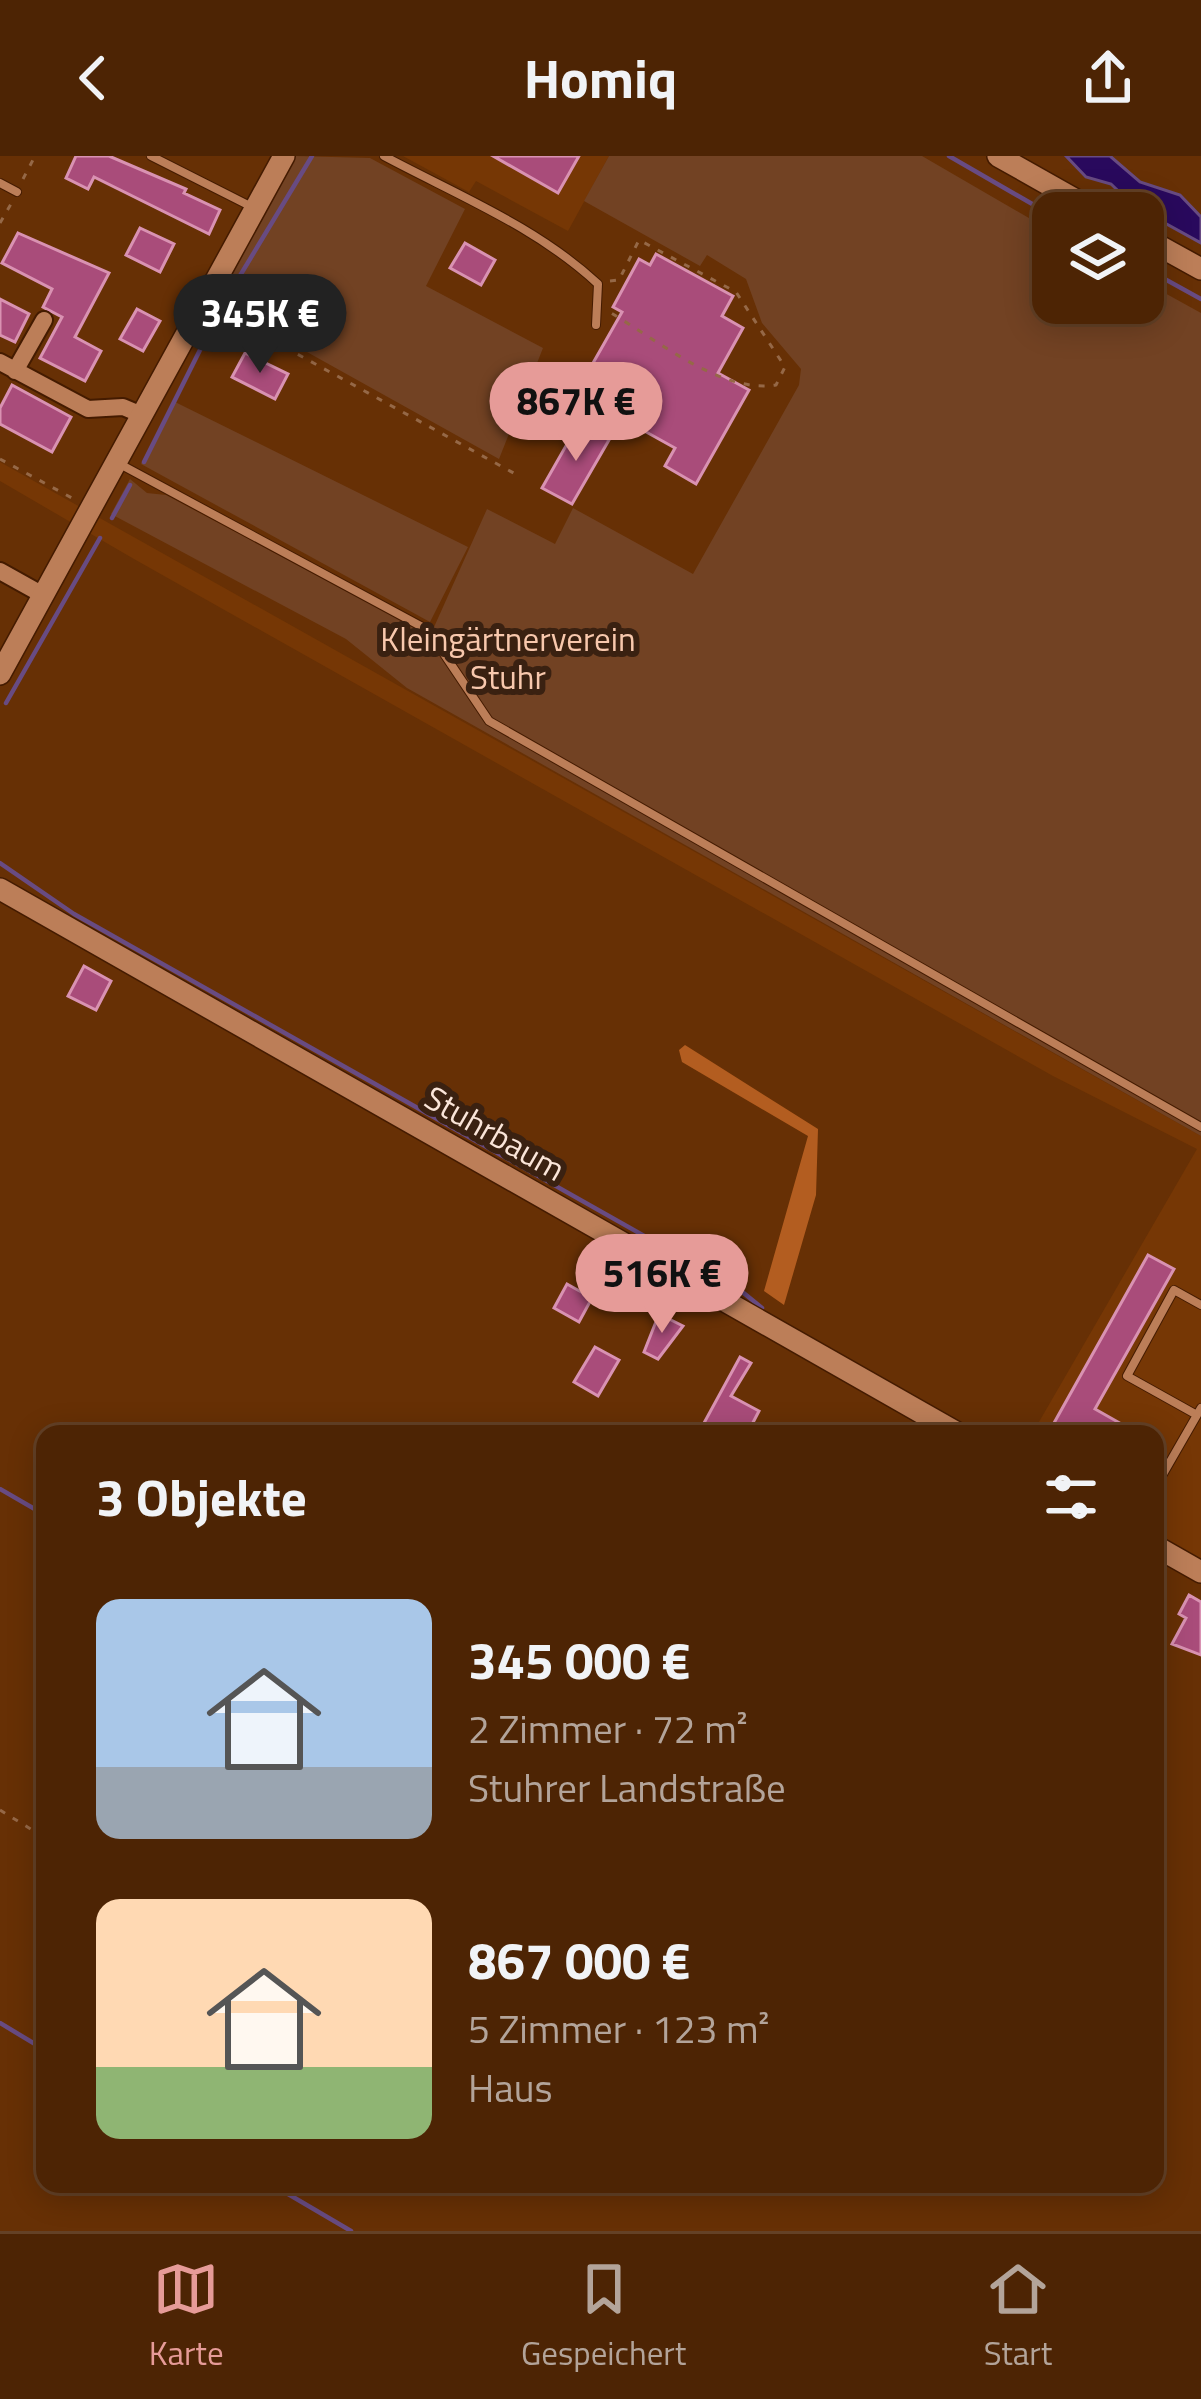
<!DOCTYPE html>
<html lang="de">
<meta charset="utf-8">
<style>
body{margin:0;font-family:"Titillium Web",sans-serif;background:#573013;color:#f1f3f6;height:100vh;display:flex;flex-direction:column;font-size:45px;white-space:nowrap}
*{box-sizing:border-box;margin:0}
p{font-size:39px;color:#b3a49a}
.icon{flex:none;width:66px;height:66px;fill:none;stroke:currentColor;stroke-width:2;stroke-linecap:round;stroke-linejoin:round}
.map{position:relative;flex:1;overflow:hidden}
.details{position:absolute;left:36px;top:1269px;width:1128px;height:768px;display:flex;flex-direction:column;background:#4d2404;border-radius:24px;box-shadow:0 6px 30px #0003,0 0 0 3px #644126}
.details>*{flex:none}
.controls{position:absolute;left:1032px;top:36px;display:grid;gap:24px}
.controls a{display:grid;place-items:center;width:132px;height:132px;border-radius:24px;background:#4d2404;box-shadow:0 6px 30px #0003,0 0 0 3px #644126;font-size:60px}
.price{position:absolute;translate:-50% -102px;padding:0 27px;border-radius:42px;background:#e69b98;color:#111;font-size:39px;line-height:78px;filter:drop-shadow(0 3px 6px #0008)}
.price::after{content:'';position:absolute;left:50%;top:72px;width:36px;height:27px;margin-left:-18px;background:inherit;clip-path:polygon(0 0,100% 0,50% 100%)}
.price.selected{background:#222;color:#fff}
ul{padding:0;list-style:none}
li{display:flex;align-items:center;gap:36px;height:300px;padding:0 60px}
li span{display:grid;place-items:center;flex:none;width:336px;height:240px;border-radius:24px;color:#555}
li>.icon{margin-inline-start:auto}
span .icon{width:144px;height:144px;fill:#fffc;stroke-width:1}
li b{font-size:51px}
h2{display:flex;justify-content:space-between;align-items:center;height:144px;padding:0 60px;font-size:51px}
header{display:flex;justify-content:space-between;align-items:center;height:156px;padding:0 60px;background:#4d2404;font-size:54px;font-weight:700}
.tab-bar{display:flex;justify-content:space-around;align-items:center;height:168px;border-top:3px solid #644126;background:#4d2404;font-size:33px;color:#b3a49a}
.tab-bar a{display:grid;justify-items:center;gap:6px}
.tab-bar .selected{color:#e69b98}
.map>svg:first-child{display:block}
</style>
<header><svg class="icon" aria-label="back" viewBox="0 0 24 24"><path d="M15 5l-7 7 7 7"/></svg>Homiq<svg class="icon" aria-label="share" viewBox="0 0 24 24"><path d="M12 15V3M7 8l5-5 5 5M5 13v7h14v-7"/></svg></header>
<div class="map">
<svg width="1201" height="2075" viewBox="0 0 1201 2075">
<rect width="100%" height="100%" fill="#673005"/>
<path fill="#763705" d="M403 0H609L568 75 476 25 469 36Z
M0 306 1201 980V1404L1155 1377V1278H1032L1197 993 1053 920 134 403 0 325Z"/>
<path fill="#724223" d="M295 0 370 2 465 53 426 130 543 192 499 303 210 142Z
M609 0H922L1053 76V147H1143V125L1201 157V980L407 532 346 483 111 358 130 323 147 337 166 339 430 480 487 353 555 388 573 352 693 418 799 229 801 213 762 167 746 123 707 99 700 110 584 45Z
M173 245 468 391 430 466 141 308Z"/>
<path fill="#b35d20" d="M685 889 818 973 816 1039 784 1149 764 1135 808 980 682 906 679 894Z"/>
<path fill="#29095d" stroke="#684b82" stroke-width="3" d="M1066 0H1110L1140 26 1180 39 1201 61V87L1134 50 1111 28 1086 21Z"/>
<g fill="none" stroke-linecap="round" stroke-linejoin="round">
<path stroke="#684b82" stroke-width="4.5" d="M949 0 1053 60
M1143 111 1201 143
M226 143 312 0
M144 306 214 166
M112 362 130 329
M6 547 100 382
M0 707 74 758 740 1134 762 1152
M0 1333 45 1359
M0 1867 45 1894
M271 2028 351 2075"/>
</g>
<path fill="#a94c7a" stroke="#d992b2" stroke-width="3" d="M76 0H109L186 33 184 37 220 54 209 78 94 21 88 33 66 22Z
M493 0H579L558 37Z
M140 72 174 88 160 116 126 99Z
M18 77 109 117 75 181 101 195 85 225 40 202 62 161 43 151 52 133 2 107Z
M465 87 495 104 481 129 450 112Z
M656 98 733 140 722 160 743 172 718 217 749 234 696 328 665 310 675 292 576 237 622 156 613 151 639 103 650 109Z
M0 143 29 158 15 186 0 179Z
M137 153 160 165 143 195 120 183Z
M245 197 288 218 275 243 232 221Z
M12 229 71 261 52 296 0 268V252Z
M579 267 609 284 572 348 542 332Z
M84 810 111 825 96 854 68 840Z
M1148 1099 1174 1113 1095 1253 1139 1278H1074L1054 1267Z
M567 1128 592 1142 579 1166 554 1152Z
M659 1158 683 1170 658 1203 644 1196Z
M595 1191 619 1204 598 1240 574 1226Z
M740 1201 751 1207 731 1240 759 1255 747 1278H698Z
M1189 1439 1201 1446V1499L1172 1488 1186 1462 1179 1458Z"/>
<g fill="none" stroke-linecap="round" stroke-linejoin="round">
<g stroke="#441b00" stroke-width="10">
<path id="lane" d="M151 0 252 51
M384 0C457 39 537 71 598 128L596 169
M0 27 17 36
M116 306 428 474 489 565 1201 971
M1197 1259 1127 1220 1174 1134 1201 1149
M1155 1332 1201 1252"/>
</g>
<g stroke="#441b00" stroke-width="20">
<path id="street" d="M0 206 88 253 123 251 142 259
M15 215 44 164
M0 415 43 439"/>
</g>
<g stroke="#441b00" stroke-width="24">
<path id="secondary" d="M998 0 1099 57
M1143 81 1201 113
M0 518 284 0
M0 733 959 1278
M1155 1390 1201 1416"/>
</g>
<path stroke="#956847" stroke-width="3" stroke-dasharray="6 9" stroke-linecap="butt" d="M23 23 35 0
M0 67 11 48
M610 125 619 124 639 84 736 136 785 211 776 229C722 238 657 184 611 157
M219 155 519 320
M0 303 72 342
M0 1654 45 1682"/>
<use href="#lane" stroke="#bc7e58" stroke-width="8"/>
<use href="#street" stroke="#bc7e58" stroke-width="16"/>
<use href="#secondary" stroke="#bc7e58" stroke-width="21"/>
</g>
<g text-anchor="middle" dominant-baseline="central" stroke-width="12" stroke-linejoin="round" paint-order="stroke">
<g font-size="33" fill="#f8c8ad" stroke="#3a2111">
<text x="508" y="483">Kleingärtnerverein<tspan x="508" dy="38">Stuhr</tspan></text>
</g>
<g font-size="33" fill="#fae5d9" stroke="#3a2111">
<text transform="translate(495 977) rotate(30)">Stuhrbaum</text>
</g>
</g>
</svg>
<div class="controls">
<a><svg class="icon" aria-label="layers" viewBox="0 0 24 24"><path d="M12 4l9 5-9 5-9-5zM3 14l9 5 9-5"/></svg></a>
</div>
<b class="price selected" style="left:260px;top:220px">345K €</b>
<b class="price" style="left:576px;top:308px">867K €</b>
<b class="price" style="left:662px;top:1180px">516K €</b>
<section class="details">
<h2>3 Objekte<svg class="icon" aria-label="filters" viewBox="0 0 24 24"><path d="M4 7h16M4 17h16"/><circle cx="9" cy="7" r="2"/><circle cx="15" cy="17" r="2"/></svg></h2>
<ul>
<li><span style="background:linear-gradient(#a9c7e8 70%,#9aa5b1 0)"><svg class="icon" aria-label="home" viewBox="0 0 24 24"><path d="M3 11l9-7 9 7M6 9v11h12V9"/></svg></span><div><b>345 000 €</b><p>2 Zimmer · 72 m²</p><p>Stuhrer Landstraße</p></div></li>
<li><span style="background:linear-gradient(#ffd9b3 70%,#8fb573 0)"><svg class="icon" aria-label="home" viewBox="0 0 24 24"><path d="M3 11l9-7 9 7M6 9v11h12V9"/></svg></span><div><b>867 000 €</b><p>5 Zimmer · 123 m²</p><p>Haus</p></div></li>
</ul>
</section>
</div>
<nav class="tab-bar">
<a class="selected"><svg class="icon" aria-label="map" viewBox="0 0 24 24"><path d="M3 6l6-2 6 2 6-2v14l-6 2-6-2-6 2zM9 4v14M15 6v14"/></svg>Karte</a>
<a><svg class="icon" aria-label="saved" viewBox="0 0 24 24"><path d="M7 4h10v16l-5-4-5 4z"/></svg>Gespeichert</a>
<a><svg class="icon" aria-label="home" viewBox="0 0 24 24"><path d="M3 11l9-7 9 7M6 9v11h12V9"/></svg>Start</a>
</nav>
